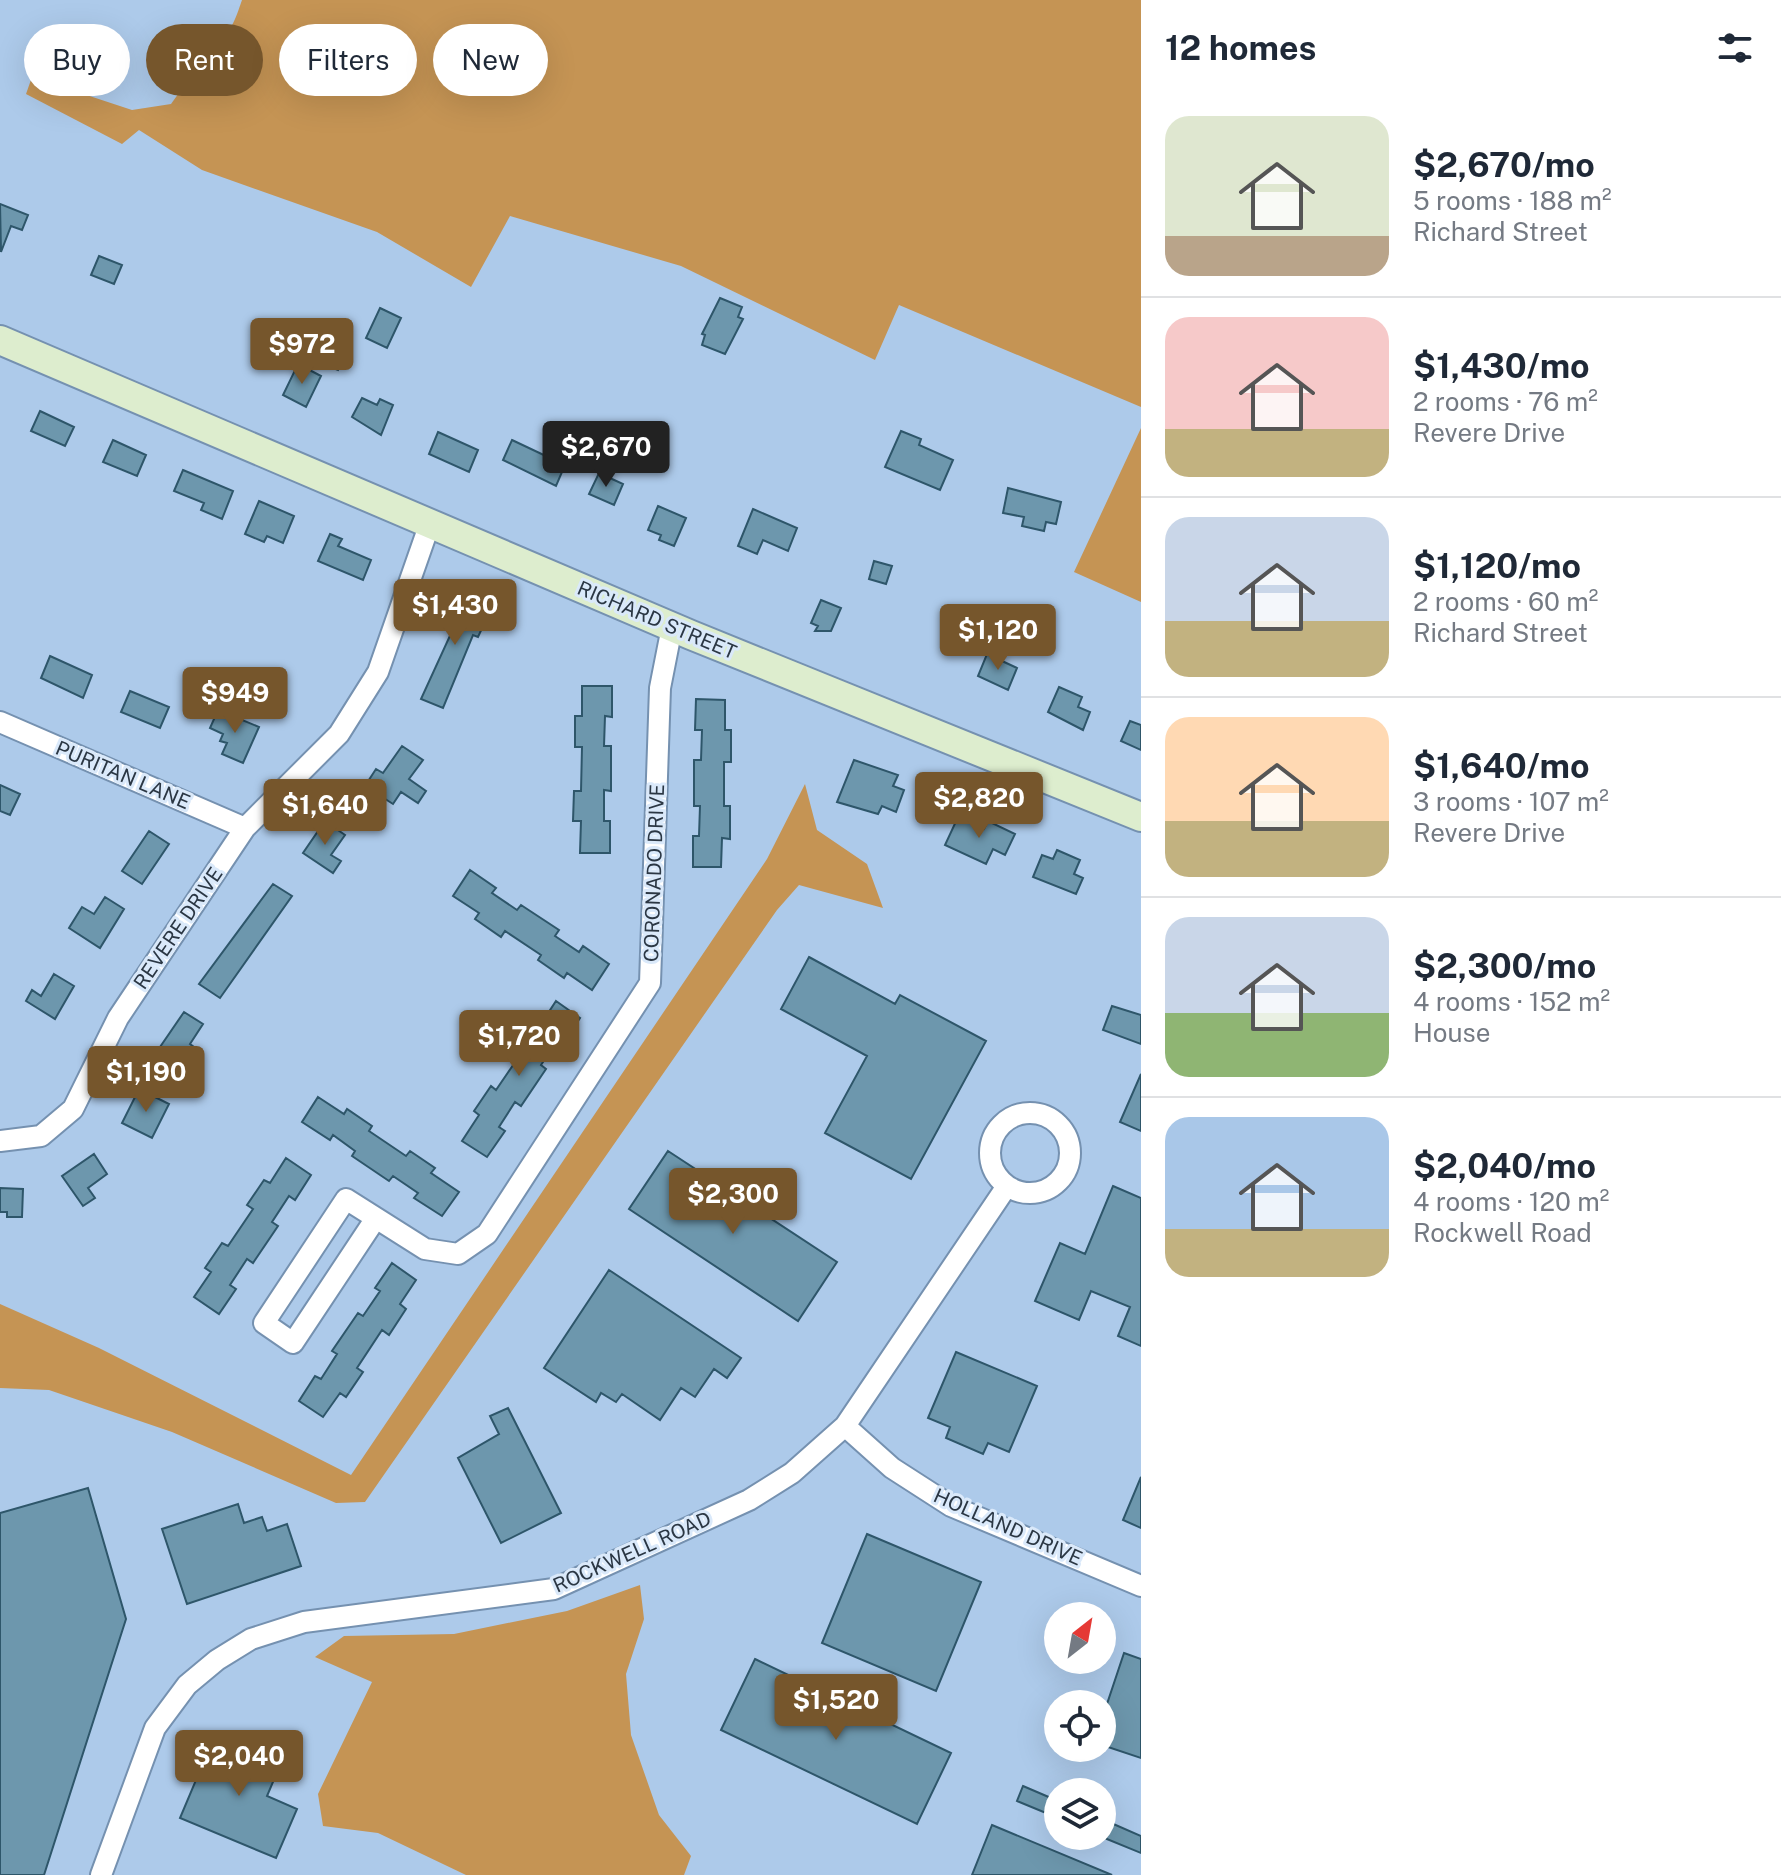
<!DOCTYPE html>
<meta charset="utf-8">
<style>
body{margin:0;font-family:"Public Sans",sans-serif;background:#f6f6f7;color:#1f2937;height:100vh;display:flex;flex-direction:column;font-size:30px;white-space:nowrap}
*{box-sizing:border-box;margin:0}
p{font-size:26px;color:#747a83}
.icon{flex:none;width:44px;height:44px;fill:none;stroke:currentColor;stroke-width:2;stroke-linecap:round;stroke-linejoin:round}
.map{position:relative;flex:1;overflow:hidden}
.side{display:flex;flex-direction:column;background:#fff;width:640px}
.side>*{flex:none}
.top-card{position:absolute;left:24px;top:24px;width:760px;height:72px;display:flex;gap:16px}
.needle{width:52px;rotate:31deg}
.controls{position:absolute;left:1044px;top:1602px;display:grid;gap:16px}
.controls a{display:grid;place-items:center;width:72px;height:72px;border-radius:50%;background:#fff;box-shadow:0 8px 32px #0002;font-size:40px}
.price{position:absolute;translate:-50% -68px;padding:0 18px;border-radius:8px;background:#76562c;color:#fff;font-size:26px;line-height:52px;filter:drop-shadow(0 2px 4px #0008)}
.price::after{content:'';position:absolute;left:50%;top:48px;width:24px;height:18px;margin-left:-12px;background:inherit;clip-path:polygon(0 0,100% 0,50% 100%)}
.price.selected{background:#222;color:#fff}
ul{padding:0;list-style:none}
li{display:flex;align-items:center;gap:24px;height:200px;padding:0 24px}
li+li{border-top:2px solid #e0e1e3}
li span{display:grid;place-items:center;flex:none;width:224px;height:160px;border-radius:24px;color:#555}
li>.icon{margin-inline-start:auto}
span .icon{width:96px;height:96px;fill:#fffc;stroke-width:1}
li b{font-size:34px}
h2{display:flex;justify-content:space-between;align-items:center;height:96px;padding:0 24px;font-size:34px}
.chip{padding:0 28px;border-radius:36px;background:#fff;box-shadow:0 8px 32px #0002;font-size:28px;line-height:72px}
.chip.selected{background:#76562c;color:#fff}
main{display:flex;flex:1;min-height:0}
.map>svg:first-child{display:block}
</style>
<main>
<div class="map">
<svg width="1141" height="1875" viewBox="0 0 1141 1875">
<rect width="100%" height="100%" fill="#adcaea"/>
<path fill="#c59454" d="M242 0H1141V407L899 305 875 360 681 266 510 216 471 287 377 232 202 170 139 130 122 144 26 94 32 77 132 110 171 104 181 90 167 68 180 48C223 40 227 45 242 0Z
M1141 428V602L1074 572Z
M805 784 817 830 867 864 883 908 799 885 777 910 365 1502 336 1503 172 1432 49 1390 0 1388V1304L99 1348 351 1475 767 859Z
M640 1585 644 1619 626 1674 631 1735 659 1815 691 1856 684 1875H466L378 1833 323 1826 318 1794 372 1682 315 1657 344 1636 454 1634 567 1611Z"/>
<path fill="#6d97ad" stroke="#2e566a" stroke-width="2" d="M37 41 63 51 56 68 31 58Z
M0 204 28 215 22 230 11 226 1 252Z
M99 256 122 265 114 284 91 275Z
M720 298 742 307 738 317 743 319 725 354 702 345 705 335 702 334Z
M380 308 401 318 387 348 366 338Z
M328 343 346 350 338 370 320 363Z
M298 364 321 376 306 407 283 395Z
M362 398 377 405 380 399 393 405 381 435 352 417Z
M40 411 74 427 65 446 31 431Z
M901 431 921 439 919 445 953 460 940 490 885 467Z
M438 432 478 450 469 472 429 454Z
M113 440 146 455 137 476 103 462Z
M512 440 565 465 556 486 503 460Z
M183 470 233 491 222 519 201 510 204 503 174 491Z
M599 473 623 484 614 505 589 494Z
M1008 488 1061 502 1056 524 1046 522 1044 531 1022 526 1024 517 1003 513Z
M259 501 294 516 283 543 267 536 264 542 245 534Z
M658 506 686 518 674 546 659 540 661 535 648 530Z
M753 509 797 528 788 551 763 540 757 554 738 546Z
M330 534 342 539 338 546 371 560 363 580 318 561Z
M874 561 892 566 886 584 869 579Z
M462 588 484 597 475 621 484 624 478 637 473 635 443 708 421 699 454 627 448 624Z
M821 600 841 608 831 631H815L818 626 811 623Z
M987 654 1017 668 1008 690 978 676Z
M50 656 92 675 83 698 41 678Z
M582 686H612V717L605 716 604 746H611V791L604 790V821H610V853H580L581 821H573L574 791H581L582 747H575V716H582Z
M1059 687 1082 697 1078 707 1090 712 1083 730 1048 712Z
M130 691 169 707 160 728 121 712Z
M696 699 725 700V730H731V762H724V806H730V839L722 838 721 867H693V836H699L700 806H694V760H701L702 730H695Z
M218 710 259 727 243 763 222 754 227 743 220 741 223 734 210 728Z
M1130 721 1141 725V750L1121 741Z
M402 746 423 760 409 779 426 791 418 803 401 792 393 804 365 786 376 769 383 773Z
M854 760 898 775 893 786 904 790 896 812 882 806 878 814 837 802Z
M0 785 20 794 10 815 0 811Z
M958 817 984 829 988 821 1015 834 1005 855 993 849 986 864 945 845Z
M325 821 345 835 331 855 341 861 333 873 303 853Z
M149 831 169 844 142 884 122 871Z
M1057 850 1080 860 1074 874 1083 878 1076 894 1033 877 1042 855 1053 859Z
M470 870 496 888 492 893 517 910 521 905 559 930 555 936 579 952 583 946 609 964 592 990 567 973 564 978 538 960 541 955 505 931 501 937 475 919 479 913 453 896Z
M273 884 292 896 220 998 199 984Z
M105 897 124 909 100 948 69 928 82 907 94 914Z
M809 957 895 1004 900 995 986 1041 911 1179 825 1133 867 1056 781 1009Z
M54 974 74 986 55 1019 26 1001 32 990 41 996Z
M556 1001 580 1018 563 1044 558 1040 541 1065 546 1069 521 1106 515 1102 499 1127 505 1131 487 1157 462 1141 479 1115 474 1111 491 1086 496 1090 522 1052 516 1048 533 1023 539 1027Z
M1112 1006 1141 1015V1044L1103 1030Z
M184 1012 203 1024 190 1044 198 1050 188 1064 180 1059 177 1063 158 1050Z
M1141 1074V1131L1120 1122Z
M139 1089 169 1104 152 1138 122 1123Z
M318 1097 344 1114 347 1109 372 1126 369 1131 406 1156 410 1151 435 1168 431 1173 459 1192 442 1216 414 1198 418 1193 393 1176 389 1181 352 1156 355 1151 333 1135 330 1140 302 1122Z
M668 1151 837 1262 798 1321 629 1209Z
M94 1154 107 1174 88 1188 95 1198 83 1206 62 1176Z
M286 1158 311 1175 295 1200 289 1196 272 1222 278 1226 253 1263 247 1259 230 1285 236 1289 219 1314 194 1297 211 1272 205 1268 222 1243 228 1246 253 1209 247 1205 264 1180 270 1183Z
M1113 1186 1141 1198V1346L1118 1336 1130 1307 1091 1291 1079 1320 1035 1301 1060 1243 1085 1254Z
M0 1188 23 1189 22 1217H7V1212H0Z
M392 1263 416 1280 400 1304 406 1309 389 1335 382 1330 357 1368 363 1372 346 1397 340 1393 323 1417 299 1401 315 1376 321 1379 337 1354 332 1351 358 1313 363 1316 380 1291 375 1288Z
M609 1270 741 1358 727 1378 714 1369 695 1397 681 1388 660 1420 622 1394 616 1402 601 1393 596 1402 544 1368Z
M956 1352 1037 1386 1009 1452 988 1443 983 1454 946 1438 950 1427 928 1418Z
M508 1408 561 1513 501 1543 458 1458 499 1434 490 1416Z
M1141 1477V1528L1123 1520Z
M88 1488 126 1619 44 1875H0V1513Z
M238 1504 244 1523 262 1517 267 1531 287 1524 301 1566 187 1604 162 1529Z
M867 1534 981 1582 936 1691 822 1643Z
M1124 1653 1141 1659V1758L1102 1745V1719Z
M755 1659 951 1753 917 1824 721 1730Z
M215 1735 281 1763 267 1796 297 1809 276 1858 180 1818Z
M1023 1786 1058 1801V1818L1017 1801Z
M1102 1819 1141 1836V1853L1102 1837Z
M992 1825 1112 1875H972Z"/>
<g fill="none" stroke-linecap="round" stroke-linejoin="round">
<g stroke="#7591b0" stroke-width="24">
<path id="street" d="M0 722 245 828
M990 1153a40 40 0 1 1 80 0a40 40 0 1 1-80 0Z
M0 1141 41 1136 73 1109 118 1018 245 828 339 734 378 672 430 523
M376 1218 293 1343 264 1323 346 1199 425 1249 458 1254 487 1234 650 983 660 688 672 627
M845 1426 892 1468 951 1506 1141 1586
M101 1875 155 1728 187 1685 217 1660 251 1639 304 1622 554 1589 749 1500 792 1473 845 1426 1007 1186"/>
</g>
<g stroke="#7591b0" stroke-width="32">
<path id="secondary" d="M0 340 691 635 1141 817"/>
</g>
<use href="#street" stroke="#fff" stroke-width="20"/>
<use href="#secondary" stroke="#ddedce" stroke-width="28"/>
</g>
<g text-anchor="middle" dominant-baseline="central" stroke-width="6" stroke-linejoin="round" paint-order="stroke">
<g font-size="20" fill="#2b3744" stroke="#dae9fa">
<text transform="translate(657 620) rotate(23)">RICHARD STREET</text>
<text transform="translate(123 775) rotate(23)">PURITAN LANE</text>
<text transform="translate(654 873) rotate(-88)">CORONADO DRIVE</text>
<text transform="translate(178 928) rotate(-56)">REVERE DRIVE</text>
<text transform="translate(1008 1527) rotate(24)">HOLLAND DRIVE</text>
<text transform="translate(632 1552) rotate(-24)">ROCKWELL ROAD</text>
</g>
</g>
</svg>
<div class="controls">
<a><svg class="needle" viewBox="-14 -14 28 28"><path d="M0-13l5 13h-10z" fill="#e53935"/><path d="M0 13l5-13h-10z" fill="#747a83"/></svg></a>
<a><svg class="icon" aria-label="locate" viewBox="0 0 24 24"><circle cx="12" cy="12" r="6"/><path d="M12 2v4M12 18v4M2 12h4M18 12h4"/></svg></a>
<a><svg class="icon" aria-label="layers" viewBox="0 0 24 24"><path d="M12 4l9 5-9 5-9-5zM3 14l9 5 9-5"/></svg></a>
</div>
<b class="price" style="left:302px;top:386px">$972</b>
<b class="price selected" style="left:606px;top:489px">$2,670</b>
<b class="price" style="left:455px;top:647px">$1,430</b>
<b class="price" style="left:998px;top:672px">$1,120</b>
<b class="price" style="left:235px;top:735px">$949</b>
<b class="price" style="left:979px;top:840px">$2,820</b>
<b class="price" style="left:325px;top:847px">$1,640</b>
<b class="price" style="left:519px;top:1078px">$1,720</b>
<b class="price" style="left:146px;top:1114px">$1,190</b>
<b class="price" style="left:733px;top:1236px">$2,300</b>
<b class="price" style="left:836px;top:1742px">$1,520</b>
<b class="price" style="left:239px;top:1798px">$2,040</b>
<div class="top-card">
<a class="chip">Buy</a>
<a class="chip selected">Rent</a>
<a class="chip">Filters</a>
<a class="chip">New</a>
</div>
</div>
<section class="side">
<h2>12 homes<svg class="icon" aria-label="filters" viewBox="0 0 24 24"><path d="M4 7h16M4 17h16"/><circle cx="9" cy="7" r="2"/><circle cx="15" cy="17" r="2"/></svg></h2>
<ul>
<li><span style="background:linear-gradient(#dfe7d0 75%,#b9a48a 0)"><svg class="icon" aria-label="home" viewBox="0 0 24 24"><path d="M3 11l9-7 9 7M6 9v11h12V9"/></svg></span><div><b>$2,670/mo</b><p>5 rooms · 188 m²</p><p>Richard Street</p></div></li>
<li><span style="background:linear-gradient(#f6c9c9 70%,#c2b280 0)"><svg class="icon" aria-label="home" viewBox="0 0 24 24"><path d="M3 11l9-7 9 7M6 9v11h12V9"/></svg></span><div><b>$1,430/mo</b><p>2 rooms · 76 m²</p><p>Revere Drive</p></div></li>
<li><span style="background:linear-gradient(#c9d6e8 65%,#c2b280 0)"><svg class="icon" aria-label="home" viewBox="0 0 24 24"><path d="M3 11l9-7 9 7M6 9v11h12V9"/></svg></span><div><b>$1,120/mo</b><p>2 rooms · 60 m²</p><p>Richard Street</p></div></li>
<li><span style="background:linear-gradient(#ffd9b3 65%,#c2b280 0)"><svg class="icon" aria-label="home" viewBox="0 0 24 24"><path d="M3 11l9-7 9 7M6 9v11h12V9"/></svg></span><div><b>$1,640/mo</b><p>3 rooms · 107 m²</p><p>Revere Drive</p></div></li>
<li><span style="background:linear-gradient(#c9d6e8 60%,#8fb573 0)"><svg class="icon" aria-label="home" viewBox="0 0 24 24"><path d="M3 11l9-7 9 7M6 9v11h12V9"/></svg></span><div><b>$2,300/mo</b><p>4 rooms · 152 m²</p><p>House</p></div></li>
<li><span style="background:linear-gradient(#a9c7e8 70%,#c2b280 0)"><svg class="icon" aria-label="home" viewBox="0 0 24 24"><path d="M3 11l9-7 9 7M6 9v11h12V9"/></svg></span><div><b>$2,040/mo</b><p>4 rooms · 120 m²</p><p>Rockwell Road</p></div></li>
</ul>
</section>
</main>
